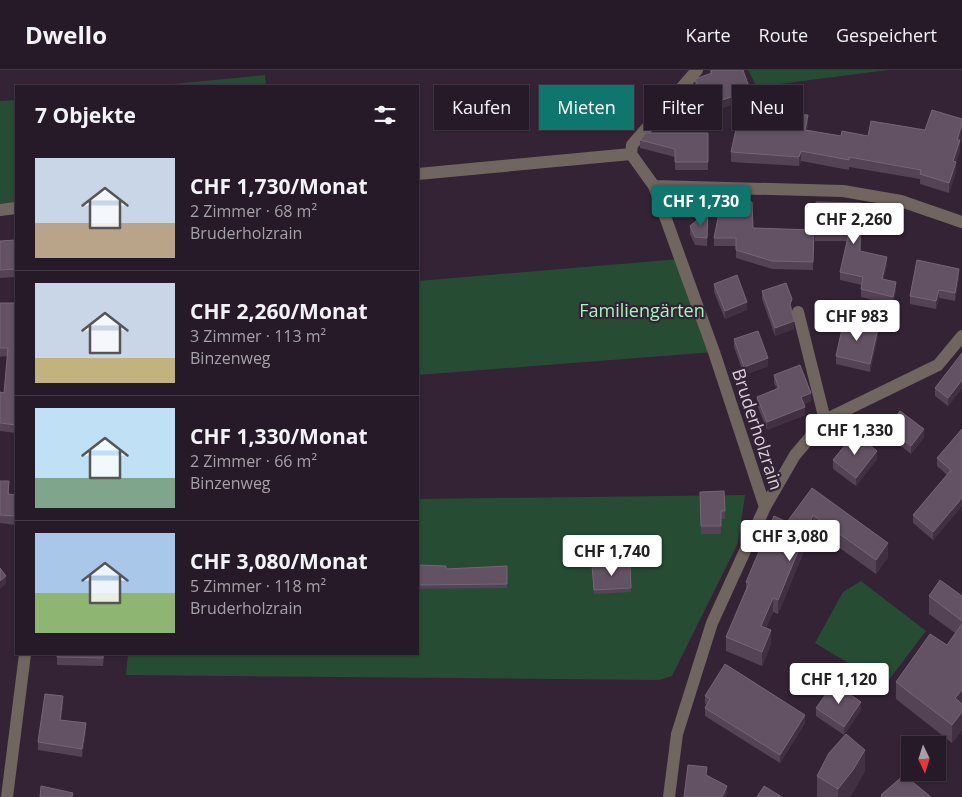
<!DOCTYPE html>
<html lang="de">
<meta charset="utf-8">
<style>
body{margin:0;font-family:"Open Sans",sans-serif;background:#332734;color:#f1f3f6;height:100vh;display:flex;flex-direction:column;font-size:19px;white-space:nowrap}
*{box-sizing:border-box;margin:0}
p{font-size:16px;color:#a4a1a8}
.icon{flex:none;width:28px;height:28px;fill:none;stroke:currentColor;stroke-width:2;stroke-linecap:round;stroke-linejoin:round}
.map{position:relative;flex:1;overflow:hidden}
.side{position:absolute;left:15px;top:15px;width:404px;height:570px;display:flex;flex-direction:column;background:#271a28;border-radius:0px;box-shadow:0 1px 4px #0004,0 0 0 1px #433845}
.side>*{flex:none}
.guide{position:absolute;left:434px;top:15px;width:452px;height:45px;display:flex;gap:10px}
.needle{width:32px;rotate:176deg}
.fabs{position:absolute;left:901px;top:666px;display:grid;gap:10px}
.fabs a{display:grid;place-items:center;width:45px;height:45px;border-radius:0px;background:#271a28;box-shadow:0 1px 4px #0004,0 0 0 1px #433845;font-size:25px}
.price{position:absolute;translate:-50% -42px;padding:0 11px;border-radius:5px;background:#fff;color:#222;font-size:16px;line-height:32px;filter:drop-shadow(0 1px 2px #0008)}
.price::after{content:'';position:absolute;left:50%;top:30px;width:15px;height:11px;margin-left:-8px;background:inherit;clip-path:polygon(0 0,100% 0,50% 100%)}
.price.active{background:#0f766e;color:#fff}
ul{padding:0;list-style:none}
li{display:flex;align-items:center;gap:15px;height:125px;padding:0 20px}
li+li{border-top:1px solid #433845}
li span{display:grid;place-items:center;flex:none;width:140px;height:100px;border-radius:0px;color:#555}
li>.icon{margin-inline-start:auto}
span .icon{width:60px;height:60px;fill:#fffc;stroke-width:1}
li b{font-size:21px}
h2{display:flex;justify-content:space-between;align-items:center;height:60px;padding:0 20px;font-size:21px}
.chip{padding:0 18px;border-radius:0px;background:#271a28;box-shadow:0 1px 4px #0004,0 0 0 1px #433845;font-size:18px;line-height:45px}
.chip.active{background:#0f766e;color:#fff}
header{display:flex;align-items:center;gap:30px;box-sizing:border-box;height:70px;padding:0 25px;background:#271a28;border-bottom:1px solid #433845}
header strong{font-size:24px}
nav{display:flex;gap:28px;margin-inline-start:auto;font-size:18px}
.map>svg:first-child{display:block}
</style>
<header>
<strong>Dwello</strong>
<nav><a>Karte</a><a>Route</a><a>Gespeichert</a></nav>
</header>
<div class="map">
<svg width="962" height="727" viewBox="0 0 962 727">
<rect width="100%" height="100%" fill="#342335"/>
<path fill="#264d34" d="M748 0H888L757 17Z
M265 5 266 16H152Z
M16 30V133L0 134V31Z
M680 189 714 282 418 305V211Z
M745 425 738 473 672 606 659 610 126 605 128 584H418V429Z
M861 511 926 561 885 615 815 573 843 522Z"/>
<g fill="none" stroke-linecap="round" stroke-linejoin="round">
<path stroke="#71655f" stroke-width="12" d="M653 49 691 38
M631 84 654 116 714 282 765 437 712 553 677 664 669 727
M631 84 632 75 697 0
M418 104 631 84
M654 116 843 121 901 131 962 152
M0 140 16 138
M798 242 825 350
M765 437 795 385 825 350 938 295 962 266
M7 727 25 584"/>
</g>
<path fill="#544255" d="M710 0H743L748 22 737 26V33L705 44 695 17V9L710 4Z
M808 55 807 60 841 66H868L960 72V80L956 92V102L949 123 920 114V109L849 97V100L801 91 799 96 731 92V82Z
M708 63V100H675V87L640 78V70Z
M816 132 861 133 860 181 887 195 883 209 896 220 893 235 861 227V219L862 215 840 210V202L847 171H815Z
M708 141 707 176 695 175 690 164V156Z
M753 158 814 160 813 200 772 199 736 188V176H714V168Z
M16 170V207L0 208V171Z
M959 207 955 231 939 228 936 239 910 234V226Z
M714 214 747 240 725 249 714 222Z
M762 221 792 237 791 240 794 259 775 266 762 229Z
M0 233H16V363L0 361V322L4 323 8 286 0 287Z
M878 266 870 302 836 294V286Z
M734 269 768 296 744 305 734 277Z
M962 283V318L948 336 935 326V318Z
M774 305 811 331 804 334 805 345 767 360 757 335V327L777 319 774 313Z
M887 357 924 367 911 384 887 365Z
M962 359V436L933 470 913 453V445L947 405 937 396V388Z
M877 389 856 416 833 399V390Z
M0 411 9 419V425H16V444L15 455 0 453Z
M812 418 888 487 876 504 813 459 778 544 773 542 766 558 771 574 762 596 726 581V567L746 521V512L787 452Z
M724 421 725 449H721V464H701L700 422Z
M630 494 631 522 594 524 592 495Z
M418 495 446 499 507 496V518L418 519Z
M929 526H962V660L952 673 896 629V612L947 575 955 563 929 544Z
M57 584H104L103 596 57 595Z
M705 626 805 653 780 693 705 646V638L707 635 705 634Z
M63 634 61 650 86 661 82 687 38 680V672Z
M816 638 861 640 844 665 816 646Z
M865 701 853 722 849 727H817V706Z"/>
<path fill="#413042" d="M748 14V22L737 26V33L705 44V36L735 18Z
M808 45V55L805 69V60Z
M962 54V64L960 72V80L953 101V91L957 70Z
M801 81V91L799 96V87Z
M956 92V102L949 123V113Z
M887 187V195L882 217V209Z
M959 199V207L955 231V223Z
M896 212V220L893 235V227Z
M939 220V228L936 239V231Z
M747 232V240L725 249V241Z
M794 251V259L775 266V258Z
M878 258V266L870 302V294Z
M768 288V296L744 305V297Z
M962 310V318L948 336V328Z
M811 323V331L801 335V327Z
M805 337V345L767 360V352Z
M924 359V367L911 384V376Z
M877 381V389L856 416V408Z
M962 428V436L933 470V462Z
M813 445V459L778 544V530Z
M888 473V487L876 504V490Z
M6 506V514L0 519V511Z
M773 528V542L761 570V556Z
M771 560V574L762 596V582Z
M962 620V638L955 628Z
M63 626V634L60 658V650Z
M861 632V640L844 665V657Z
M962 642V660L952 673V655Z
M805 645V653L780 693V685Z
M86 653V661L82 687V679Z
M865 680V701L853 722 849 727H838V719Z
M727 716V724L726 727H722Z"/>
<path fill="#625263" stroke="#756576" d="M711 0H743L748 14 735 18 737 25 705 36 695 9 712 3Z
M932 40 962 49V54L957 70H960L953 91 956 92 949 113 920 104 921 100 849 87V90L801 81 799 87 731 82 740 41 808 45 805 60 841 66 842 61 868 66 871 51 925 60Z
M646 63H708V92H675V79L640 70Z
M752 132 753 158 814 160 813 192 772 191 736 180V168H714L721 133Z
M816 132 861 133 860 181 887 187 882 209 896 212 893 227 861 219 863 207 840 202 849 163H815Z
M708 141 707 168 695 167 690 156Z
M16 170V199L0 200V171Z
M917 190 959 199 955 223 939 220 936 231 910 226Z
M737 205 747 232 725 241 714 214Z
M786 213 792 229 790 235 794 251 775 258 762 221Z
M0 233H16V355L0 353V322L4 323 8 278H0Z
M844 250 878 258 870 294 836 286Z
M758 261 768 288 744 297 734 269Z
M962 283V310L948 328 935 318Z
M800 295 811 323 801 327 805 337 767 352 757 327 779 318 774 305Z
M900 341 924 359 911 376 887 357Z
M962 359V428L933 462 913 445 951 400 937 388Z
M855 363 877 381 856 408 833 390Z
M0 411H9L8 424 16 425 15 446 0 445Z
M812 418 888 473 876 490 813 445 778 530 773 528 761 556 771 560 762 582 726 567 749 513 746 512 774 446 787 452Z
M724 421 725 441H721V456H701L700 422Z
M630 494 631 518 594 520 592 495Z
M418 495 446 496V499L507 496V514L418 515Z
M0 498 6 506 0 511Z
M940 510 962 526V551L929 526Z
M962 554V620L955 628 962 634V642L952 655 896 612 930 564 947 575Z
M57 584H103V588L57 587Z
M725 594 805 645 780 685 705 638 710 629 705 626Z
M834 613 861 632 844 657 816 638Z
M45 624 63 626 60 650 86 653 82 679 38 672Z
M846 664 865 680 853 700 838 719 817 706 829 683Z
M688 695 707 697 706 705 727 716 722 727H684Z
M904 705 931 727H881L882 724Z
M41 716 73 723 72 727H40Z
M764 716 782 727H757Z"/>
<g text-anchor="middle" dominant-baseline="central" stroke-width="4.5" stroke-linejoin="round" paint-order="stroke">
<g font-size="18" fill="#a2f5bd" stroke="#342335">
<text x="642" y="240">Familiengärten</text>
</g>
<g font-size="18" fill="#d9ced9" stroke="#342335">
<text transform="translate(758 359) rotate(72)">Bruderholzrain</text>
</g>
</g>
</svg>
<div class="fabs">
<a><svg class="needle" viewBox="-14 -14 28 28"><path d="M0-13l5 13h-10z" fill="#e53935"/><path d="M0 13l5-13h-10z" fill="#a4a1a8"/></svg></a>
</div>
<b class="price active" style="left:701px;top:157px">CHF 1,730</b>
<b class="price" style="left:854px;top:175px">CHF 2,260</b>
<b class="price" style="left:857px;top:272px">CHF 983</b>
<b class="price" style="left:855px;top:386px">CHF 1,330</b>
<b class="price" style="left:790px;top:492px">CHF 3,080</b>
<b class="price" style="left:612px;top:507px">CHF 1,740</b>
<b class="price" style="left:839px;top:635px">CHF 1,120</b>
<div class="guide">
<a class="chip">Kaufen</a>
<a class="chip active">Mieten</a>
<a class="chip">Filter</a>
<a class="chip">Neu</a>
</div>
<section class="side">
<h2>7 Objekte<svg class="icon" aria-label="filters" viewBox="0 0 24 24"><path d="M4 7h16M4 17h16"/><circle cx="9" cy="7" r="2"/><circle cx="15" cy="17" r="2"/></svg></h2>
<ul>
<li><span style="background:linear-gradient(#c9d6e8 65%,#b9a48a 0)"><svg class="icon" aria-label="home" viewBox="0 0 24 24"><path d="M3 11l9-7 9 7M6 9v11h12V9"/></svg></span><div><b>CHF 1,730/Monat</b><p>2 Zimmer · 68 m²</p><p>Bruderholzrain</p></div></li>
<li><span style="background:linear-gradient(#c9d6e8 75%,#c2b280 0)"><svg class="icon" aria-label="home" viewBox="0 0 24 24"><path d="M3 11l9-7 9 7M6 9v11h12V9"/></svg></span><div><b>CHF 2,260/Monat</b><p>3 Zimmer · 113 m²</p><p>Binzenweg</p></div></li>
<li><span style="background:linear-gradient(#bfe0f5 70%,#7fa58c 0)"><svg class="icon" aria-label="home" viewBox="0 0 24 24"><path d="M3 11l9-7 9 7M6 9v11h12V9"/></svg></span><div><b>CHF 1,330/Monat</b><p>2 Zimmer · 66 m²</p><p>Binzenweg</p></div></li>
<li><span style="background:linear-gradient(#a9c7e8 60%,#8fb573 0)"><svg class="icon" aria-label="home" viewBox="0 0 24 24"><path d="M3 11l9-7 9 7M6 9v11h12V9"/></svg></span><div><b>CHF 3,080/Monat</b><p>5 Zimmer · 118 m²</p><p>Bruderholzrain</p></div></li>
</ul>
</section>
</div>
